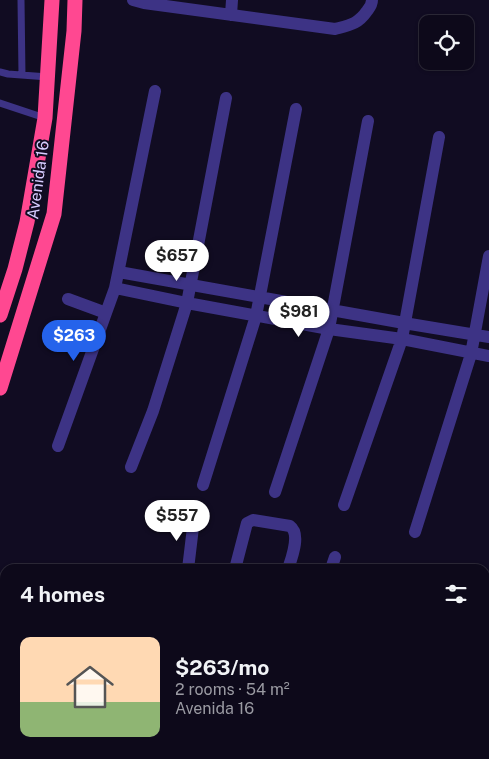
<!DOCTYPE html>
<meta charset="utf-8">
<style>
body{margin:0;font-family:"Public Sans",sans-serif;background:#161223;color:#f1f3f6;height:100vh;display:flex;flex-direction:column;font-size:19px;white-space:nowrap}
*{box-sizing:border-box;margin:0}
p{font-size:16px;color:#9a9aa2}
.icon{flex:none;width:28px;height:28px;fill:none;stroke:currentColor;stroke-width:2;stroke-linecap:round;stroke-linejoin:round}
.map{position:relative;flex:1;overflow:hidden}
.details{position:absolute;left:0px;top:564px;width:490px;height:196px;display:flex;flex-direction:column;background:#0d091a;border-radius:15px 15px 0 0;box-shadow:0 1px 4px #0004,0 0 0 1px #2d2a39}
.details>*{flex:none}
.fabs{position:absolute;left:419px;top:15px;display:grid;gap:10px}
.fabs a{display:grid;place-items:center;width:55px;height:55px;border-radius:10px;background:#0d091a;box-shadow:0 1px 4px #0004,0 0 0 1px #2d2a39;font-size:25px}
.price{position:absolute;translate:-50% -42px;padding:0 11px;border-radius:18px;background:#fff;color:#222;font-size:16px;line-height:32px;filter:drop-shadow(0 1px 2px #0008)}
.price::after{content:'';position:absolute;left:50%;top:30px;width:15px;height:11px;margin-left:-8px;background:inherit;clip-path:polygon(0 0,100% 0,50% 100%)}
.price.selected{background:#2563eb;color:#fff}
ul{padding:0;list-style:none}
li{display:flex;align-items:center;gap:15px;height:125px;padding:0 20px}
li+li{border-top:1px solid #2d2a39}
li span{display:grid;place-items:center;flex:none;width:140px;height:100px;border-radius:10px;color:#555}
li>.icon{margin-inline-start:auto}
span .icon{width:60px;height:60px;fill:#fffc;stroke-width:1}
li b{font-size:21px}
h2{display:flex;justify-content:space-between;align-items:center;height:60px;padding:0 20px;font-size:21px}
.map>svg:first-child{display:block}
</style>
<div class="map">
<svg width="489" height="759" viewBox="0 0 489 759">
<rect width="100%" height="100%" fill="#110c22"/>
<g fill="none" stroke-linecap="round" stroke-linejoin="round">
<path stroke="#3d3385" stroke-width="7" d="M21 0 22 75
M0 72 8 74 48 77
M0 103 45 118"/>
<path stroke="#3d3385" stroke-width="12" d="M133 0 144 3 335 29C350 25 358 24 367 11 370 7 372 5 372 0
M231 15 232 0
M119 272 404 323 489 337
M115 288 187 303 329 329 402 339 489 356
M68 299 106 313
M58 446 115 288 155 91
M131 467 153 411 187 303 226 98
M203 485 256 316 296 109
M275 492 329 329 368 121
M344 505 402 339 439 137
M415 532 471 354 489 256
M188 569 194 519
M235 569 247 523 253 520 290 526C301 534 292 557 288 569
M331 569 335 557
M0 585H5
M0 639 5 619
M485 678 489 679
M12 759 13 755
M96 759 97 755
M143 759 144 755
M242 759 243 755"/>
<path stroke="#ff4891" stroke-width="15" d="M0 315 15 269 27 222 45 118 52 0
M0 388 54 214 74 31 75 0"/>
</g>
<g text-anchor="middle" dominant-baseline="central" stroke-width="4" stroke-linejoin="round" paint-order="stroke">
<g font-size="16" fill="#d7cdff" stroke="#110c22">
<text transform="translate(38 180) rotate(-82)">Avenida 16</text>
</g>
</g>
</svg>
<div class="fabs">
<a><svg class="icon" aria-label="locate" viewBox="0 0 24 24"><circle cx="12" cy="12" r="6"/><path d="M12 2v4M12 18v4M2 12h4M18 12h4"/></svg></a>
</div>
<b class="price" style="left:177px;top:282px">$657</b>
<b class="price" style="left:299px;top:338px">$981</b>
<b class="price selected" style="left:74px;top:362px">$263</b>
<b class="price" style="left:177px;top:542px">$557</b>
<section class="details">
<h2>4 homes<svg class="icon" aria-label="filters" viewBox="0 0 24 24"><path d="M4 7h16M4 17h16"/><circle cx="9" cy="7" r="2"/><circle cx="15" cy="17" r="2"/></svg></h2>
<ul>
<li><span style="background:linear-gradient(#ffd9b3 65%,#8fb573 0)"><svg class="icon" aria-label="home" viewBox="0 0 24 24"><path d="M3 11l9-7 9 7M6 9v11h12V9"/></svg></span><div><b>$263/mo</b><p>2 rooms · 54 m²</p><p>Avenida 16</p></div></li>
</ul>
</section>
</div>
